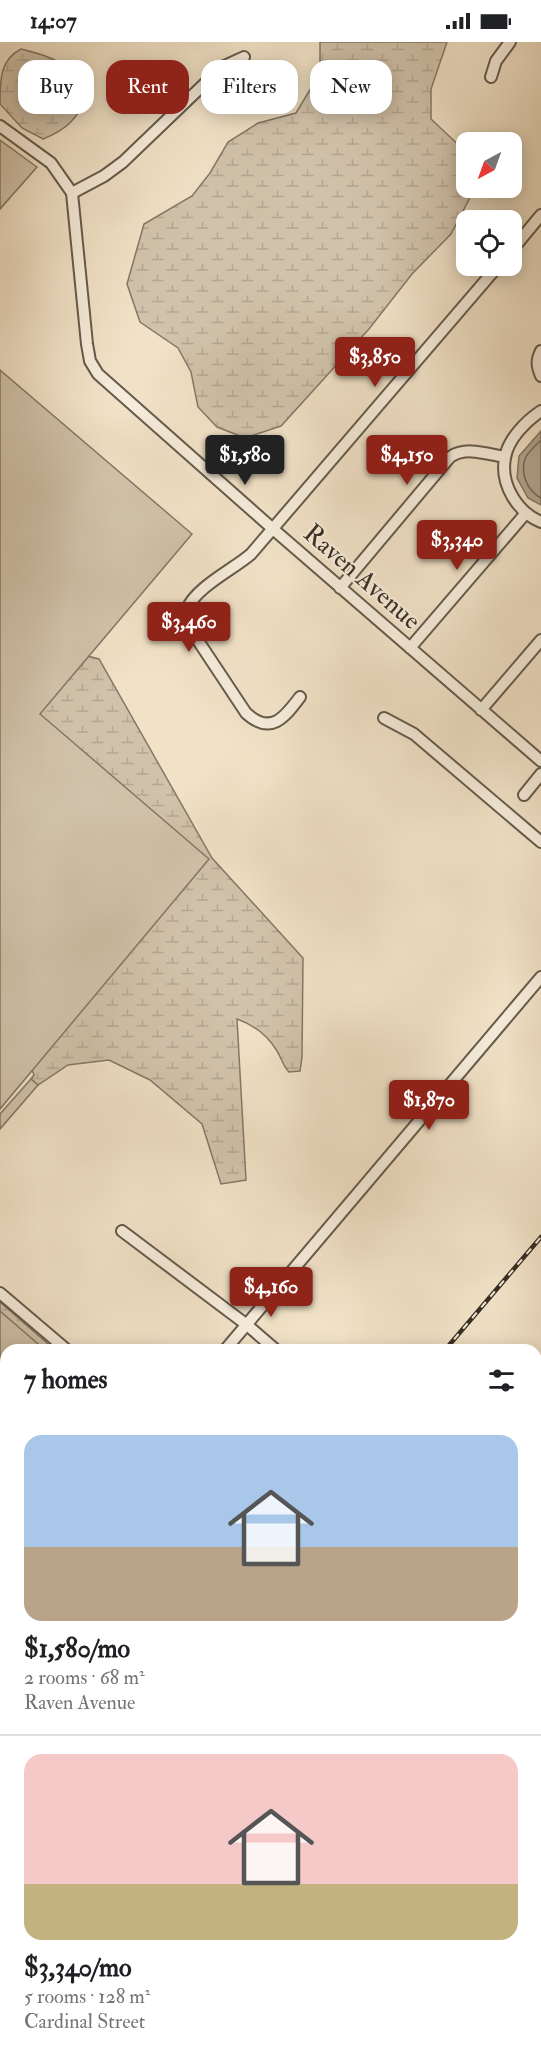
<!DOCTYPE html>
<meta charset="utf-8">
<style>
body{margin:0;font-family:"IM FELL Double Pica",serif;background:#f2f2f2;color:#202124;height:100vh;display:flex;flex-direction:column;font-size:22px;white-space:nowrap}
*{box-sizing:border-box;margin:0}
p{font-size:20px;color:#757577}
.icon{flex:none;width:33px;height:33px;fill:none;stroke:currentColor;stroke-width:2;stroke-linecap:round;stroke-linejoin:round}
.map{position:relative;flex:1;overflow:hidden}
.sheet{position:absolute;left:0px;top:1302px;width:542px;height:722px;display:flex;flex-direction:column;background:#fff;border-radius:18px 18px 0 0;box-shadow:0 3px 15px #0003}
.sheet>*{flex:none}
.guide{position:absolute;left:18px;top:18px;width:506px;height:54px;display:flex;gap:12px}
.needle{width:39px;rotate:221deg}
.controls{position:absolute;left:456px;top:90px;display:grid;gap:12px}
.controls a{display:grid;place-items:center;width:66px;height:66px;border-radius:12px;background:#fff;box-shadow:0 3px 15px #0003;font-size:30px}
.price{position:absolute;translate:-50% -51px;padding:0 14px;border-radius:6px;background:#8f2418;color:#fff;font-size:20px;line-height:39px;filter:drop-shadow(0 2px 3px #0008)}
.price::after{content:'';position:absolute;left:50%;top:36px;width:18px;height:14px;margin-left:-9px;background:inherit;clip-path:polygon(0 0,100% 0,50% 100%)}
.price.on{background:#222;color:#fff}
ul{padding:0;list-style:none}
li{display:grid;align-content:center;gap:12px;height:318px;padding:0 24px}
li+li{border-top:2px solid #e0e0e0}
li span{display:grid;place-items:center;height:186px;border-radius:18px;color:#555}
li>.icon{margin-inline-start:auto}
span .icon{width:108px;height:108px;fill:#fffc;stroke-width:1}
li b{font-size:26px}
h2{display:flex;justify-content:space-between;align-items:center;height:72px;padding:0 24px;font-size:26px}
.chip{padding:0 21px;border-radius:18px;background:#fff;box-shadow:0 3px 15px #0003;font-size:21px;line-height:54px}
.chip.on{background:#8f2418;color:#fff}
.status{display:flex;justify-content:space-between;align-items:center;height:42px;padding:0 30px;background:#fff;direction:ltr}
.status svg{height:16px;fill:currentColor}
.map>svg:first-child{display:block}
</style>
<div class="status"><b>14:07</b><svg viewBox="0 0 49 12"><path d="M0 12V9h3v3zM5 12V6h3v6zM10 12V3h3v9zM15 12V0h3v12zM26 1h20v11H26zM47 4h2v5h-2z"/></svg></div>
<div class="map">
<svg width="541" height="2023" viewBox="0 0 541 2023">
<defs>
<pattern id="wetland-marsh" width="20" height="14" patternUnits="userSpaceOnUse" patternTransform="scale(1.5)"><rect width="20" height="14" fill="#d1c3ab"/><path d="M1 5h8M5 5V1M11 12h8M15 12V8" fill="none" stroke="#b4a893"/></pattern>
</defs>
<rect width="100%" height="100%" fill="#f1e2c7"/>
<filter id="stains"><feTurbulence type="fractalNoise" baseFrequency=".00333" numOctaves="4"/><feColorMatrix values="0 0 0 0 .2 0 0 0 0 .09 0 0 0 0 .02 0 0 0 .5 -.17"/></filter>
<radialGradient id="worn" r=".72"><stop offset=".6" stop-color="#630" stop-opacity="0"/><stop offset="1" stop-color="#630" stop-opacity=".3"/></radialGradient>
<path fill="url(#wetland-marsh)" stroke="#847867" stroke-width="1.5" d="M320 0H447L431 47V77L466 110V146H475L451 192 412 232 369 287 281 384 245 396 217 385 198 365 191 330 178 306 140 280 127 242 144 182 192 154 210 131 228 100 258 81 296 71 320 31Z
M21 7C57 16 64 19 86 50 81 75 66 88 43 97L22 86 0 62C0 37 0 18 21 7Z
M0 598 60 607 99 617 212 816 303 916 302 1015 300 1029 289 1030C283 1024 282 1017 277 1009 268 994 254 983 237 977L246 1138 221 1142 202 1082 150 1038 109 1018 68 1023 38 1043 31 1037 34 1033 33 1030 0 1002Z
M0 1260 55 1308H6V1482L0 1484Z
M541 1425V1610L536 1598V1426Z
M536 1713 541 1715V1823L536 1819Z
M541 1831V2023H376L381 2018H536V1838Z"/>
<path fill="#d1c3ab" stroke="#847867" stroke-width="1.5" d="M0 98 37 125 0 167Z
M0 328 192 492 40 672 209 817 0 1067Z
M31 1037 38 1043 0 1087V1072Z
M0 1269 45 1308H6V1489L0 1490Z"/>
<path fill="#b2a58f" stroke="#817564" stroke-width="1.5" d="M541 389V463L528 456 517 436 519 414Z"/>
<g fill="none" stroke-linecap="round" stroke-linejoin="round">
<path stroke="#746a59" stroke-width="1.5" d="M541 398C536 403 527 411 525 417 520 433 528 449 541 456"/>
<g stroke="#665b4c" stroke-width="14">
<path id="minor" d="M491 35 496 19 510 0
M0 84 51 121 72 151 87 302 90 319 98 332 273 487 541 719
M72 151 104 134 123 120 222 25 244 15
M512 208 541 173
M541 309C536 319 537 324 541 334
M541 369C526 379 508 397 505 416 500 442 517 470 541 480
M340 546 450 415C466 404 487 412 505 415
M410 606 526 471
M300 655C285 675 271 694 246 671L189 585C187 579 185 573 187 567 196 545 234 527 251 512L498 224
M481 668 541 598
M384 676 414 692 541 800
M524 753 541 732
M122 1189 247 1283 276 1308
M0 1251 67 1308
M225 1308 541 935
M0 1697 6 1696
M0 1857 6 1851
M0 1890 6 1895
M0 1904 6 1910
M0 1939 6 1934
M123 2018 125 2023
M25 2023 31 2018
M153 2023 158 2018
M260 2023 265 2018"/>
</g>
<g stroke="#372e23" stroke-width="16">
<path id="major" d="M536 1391 541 1390
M536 1418 541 1417
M0 1502 6 1501
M0 1527 6 1526"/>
</g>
<use href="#minor" stroke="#f6ecdb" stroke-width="10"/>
<use href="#major" stroke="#f1e2c7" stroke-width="14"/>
<g stroke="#372e23" stroke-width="4.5">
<path id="rail" d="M445 1308 541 1195
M0 1801 6 1796"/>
</g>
<use href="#rail" stroke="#f6ecdb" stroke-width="2" stroke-dasharray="7" stroke-linecap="butt"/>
</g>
<g text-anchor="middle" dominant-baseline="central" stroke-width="4.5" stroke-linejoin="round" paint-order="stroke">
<g font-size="26" fill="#372e23" stroke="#f6ecdb">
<text transform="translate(362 535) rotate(41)">Raven Avenue</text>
</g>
</g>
<rect width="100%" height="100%" filter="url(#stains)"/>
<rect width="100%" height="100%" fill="url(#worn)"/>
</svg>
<div class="controls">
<a><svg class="needle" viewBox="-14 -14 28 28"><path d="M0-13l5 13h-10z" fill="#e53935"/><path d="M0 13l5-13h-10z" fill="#757577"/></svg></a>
<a><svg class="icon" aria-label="locate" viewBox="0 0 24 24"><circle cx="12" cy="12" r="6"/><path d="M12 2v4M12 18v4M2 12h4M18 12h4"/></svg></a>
</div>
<b class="price" style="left:375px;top:346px">$3,850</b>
<b class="price on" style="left:245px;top:444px">$1,580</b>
<b class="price" style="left:407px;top:444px">$4,150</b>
<b class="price" style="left:457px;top:529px">$3,340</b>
<b class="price" style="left:189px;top:611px">$3,460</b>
<b class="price" style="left:429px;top:1089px">$1,870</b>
<b class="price" style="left:271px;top:1276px">$4,160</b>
<div class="guide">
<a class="chip">Buy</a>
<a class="chip on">Rent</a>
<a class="chip">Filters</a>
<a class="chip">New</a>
</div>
<section class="sheet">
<h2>7 homes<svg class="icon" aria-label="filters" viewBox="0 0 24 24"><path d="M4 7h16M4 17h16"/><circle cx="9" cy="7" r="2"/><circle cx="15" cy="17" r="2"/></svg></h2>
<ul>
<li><span style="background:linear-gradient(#a9c7e8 60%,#b9a48a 0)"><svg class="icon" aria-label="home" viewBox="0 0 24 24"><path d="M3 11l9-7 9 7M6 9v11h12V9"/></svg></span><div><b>$1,580/mo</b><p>2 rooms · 68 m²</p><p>Raven Avenue</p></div></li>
<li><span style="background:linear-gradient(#f6c9c9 70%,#c2b280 0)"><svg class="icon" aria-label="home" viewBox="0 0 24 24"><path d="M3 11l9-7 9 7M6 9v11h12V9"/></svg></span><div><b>$3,340/mo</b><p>5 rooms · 128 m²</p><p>Cardinal Street</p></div></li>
</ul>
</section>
</div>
